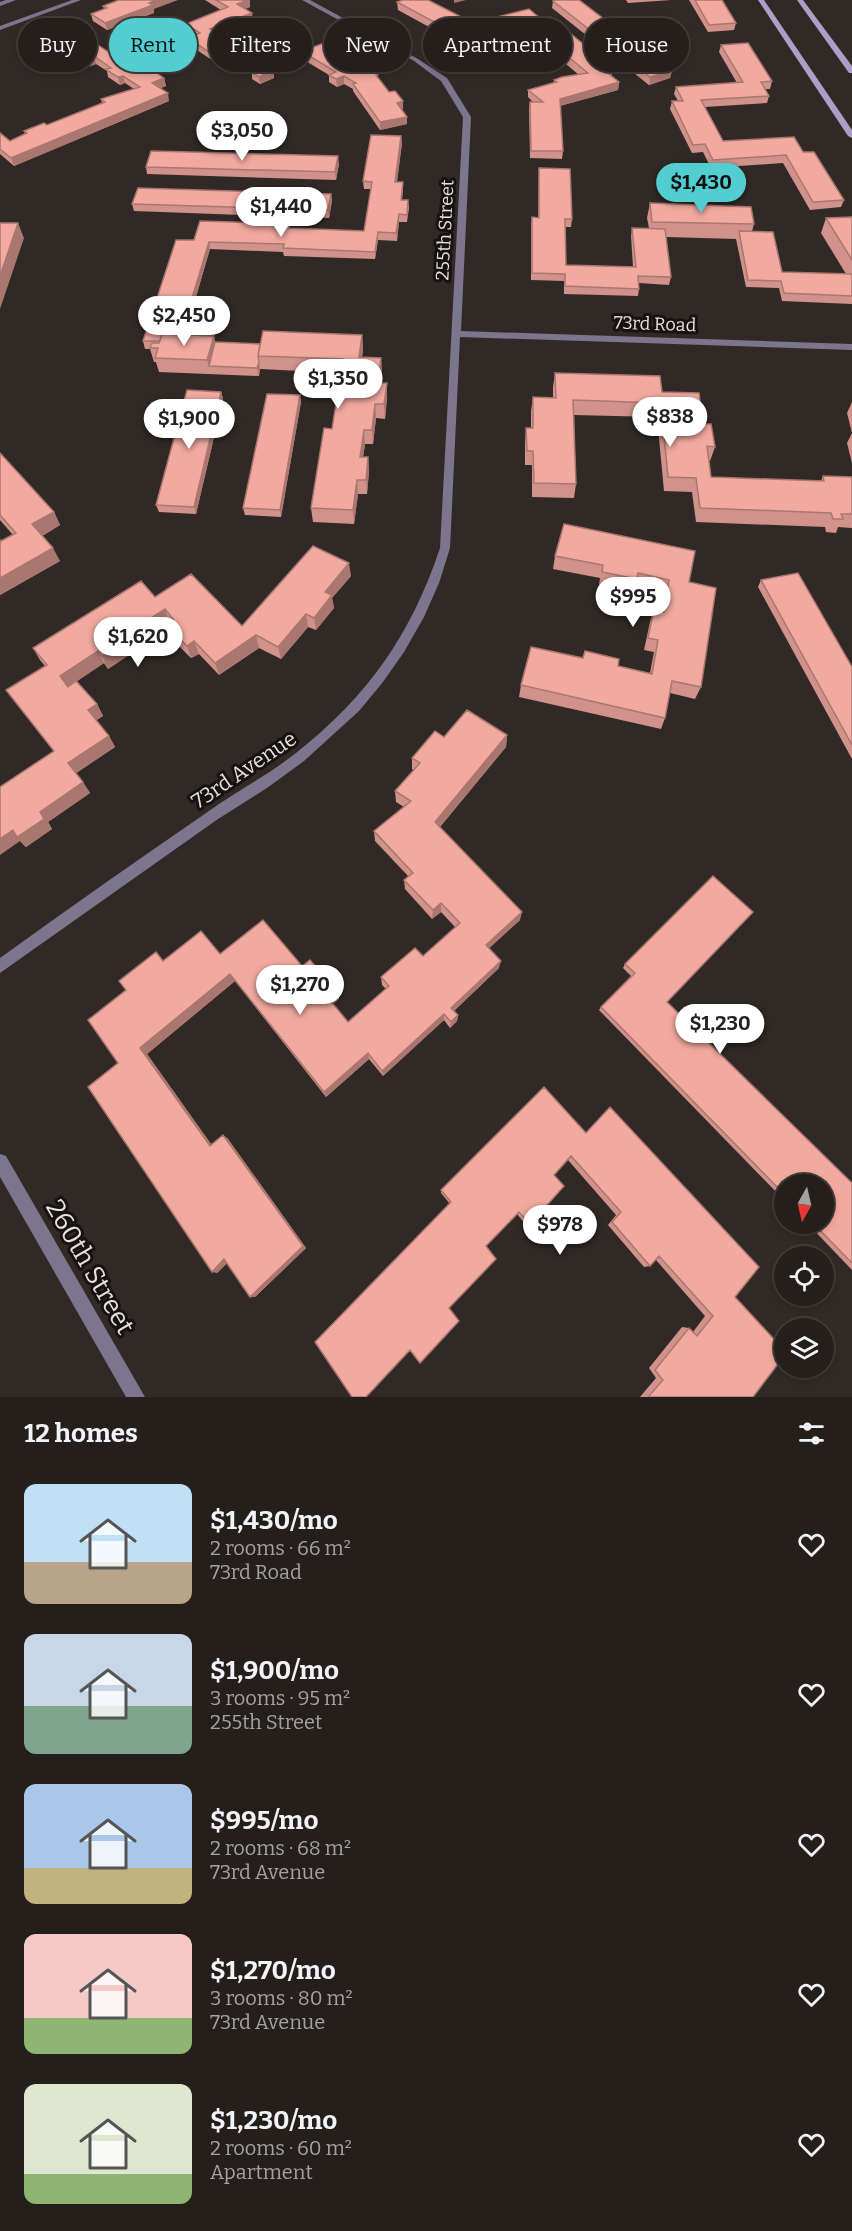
<!DOCTYPE html>
<meta charset="utf-8">
<style>
body{margin:0;font-family:Bitter,serif;background:#2d2725;color:#f1f3f6;height:100vh;display:flex;flex-direction:column;font-size:22px;white-space:nowrap}
*{box-sizing:border-box;margin:0}
p{font-size:20px;color:#a3a2a3}
.icon{flex:none;width:33px;height:33px;fill:none;stroke:currentColor;stroke-width:2;stroke-linecap:round;stroke-linejoin:round}
.map{position:relative;height:1397px;overflow:hidden}
.details{display:flex;flex-direction:column;background:#251f1c;flex:1}
.details>*{flex:none}
.guide{position:absolute;left:18px;top:18px;width:816px;height:54px;display:flex;gap:12px}
.needle{width:39px;rotate:188deg}
.buttons{position:absolute;left:774px;top:1174px;display:grid;gap:12px}
.buttons a{display:grid;place-items:center;width:60px;height:60px;border-radius:50%;background:#251f1c;box-shadow:0 3px 9px #0003,0 0 0 2px #423d3b;font-size:30px}
.price{position:absolute;translate:-50% -51px;padding:0 14px;border-radius:21px;background:#fff;color:#222;font-size:20px;line-height:39px;filter:drop-shadow(0 2px 3px #0008)}
.price::after{content:'';position:absolute;left:50%;top:36px;width:18px;height:14px;margin-left:-9px;background:inherit;clip-path:polygon(0 0,100% 0,50% 100%)}
.price.selected{background:#52cdd0;color:#111}
ul{padding:0;list-style:none}
li{display:flex;align-items:center;gap:18px;height:150px;padding:0 24px}
li span{display:grid;place-items:center;flex:none;width:168px;height:120px;border-radius:12px;color:#555}
li>.icon{margin-inline-start:auto}
span .icon{width:72px;height:72px;fill:#fffc;stroke-width:1}
li b{font-size:26px}
h2{display:flex;justify-content:space-between;align-items:center;height:72px;padding:0 24px;font-size:26px}
.chip{padding:0 21px;border-radius:27px;background:#251f1c;box-shadow:0 3px 9px #0003,0 0 0 2px #423d3b;font-size:21px;line-height:54px}
.chip.selected{background:#52cdd0;color:#111}
.map>svg:first-child{display:block}
</style>
<div class="map">
<svg width="852" height="1397" viewBox="0 0 852 1397">
<rect width="100%" height="100%" fill="#312925"/>
<g fill="none" stroke-linecap="round" stroke-linejoin="round">
<path fill="#7c758e" fill-rule="evenodd" d="M6 0H16L0 6V2Z
M72 0H81L0 30V26Z
M302 0H310L418 59 447 78 471 117 461 331 852 344V350L460 337 450 548 439 583 424 617 404 652 383 682 359 711 304 761 267 788 218 819 0 973V958C69 908 139 859 209 811 237 791 268 775 296 753 368 696 411 635 440 548L463 117 441 81 414 61Z
M0 1154 6 1156 145 1397H126L0 1177Z"/>
<path fill="#aa9fc7" fill-rule="evenodd" d="M758 0H764L852 130V138L848 136Z
M797 0H803L852 66V73H849Z"/>
</g>
<path fill="#d0928a" d="M205 0H250V7L245 9 253 20 218 34 253 56 259 54 258 51 279 45 311 48 362 65 378 74V78L389 92 403 101V109H402L407 124 380 130 353 91V89L344 84 337 87 329 82V75L304 60 274 73V78L260 84 252 79V72L246 68 232 73 189 45 187 38 194 35 187 31 186 24 221 10Z
M626 0H671L628 3Z
M689 0H722L736 23 734 30 708 32Z
M553 1 672 71 670 78 649 85 552 8Z
M397 2 473 23 529 9 612 75H611L619 82 618 90 560 106 563 151 562 159 530 158 529 109 530 102H533L528 97V90L554 82V80L579 75 528 32 471 46 459 35 451 39 398 10Z
M103 6 154 9V13L107 30 93 21 91 14 104 9Z
M44 33 107 51 164 78 166 86 160 88 169 101 14 166 0 154V133L10 141 25 134 24 131 47 125 102 103 101 99 134 89 125 83 120 85 108 77 107 71 96 64 85 68 71 58 66 60 55 52 54 46 46 41Z
M721 45 772 81 770 89H765L769 96 767 103 705 107 723 141 803 152 844 200 841 207 810 210 783 163 711 168 703 152 692 153 670 109 672 101H678L674 94 676 87 737 83 719 52Z
M401 136 402 143 397 182 403 190 402 200H408L409 208 407 222H399L397 241 378 240 375 259 284 256 283 252 210 249 185 334 214 336 215 342 260 344 362 335 363 349 362 358H381L382 373 380 383H387V398L385 419 376 418 373 444H365L363 457H368L369 471 367 494H358L354 524 313 522 311 508 332 429 341 373 260 369 259 376 159 372 156 362H154L150 349H145L143 341 194 240 290 228 364 231 371 189H364L363 181Z
M339 164 336 180 147 174 146 167Z
M539 168 572 219 571 227H565L566 265 633 267 631 236 632 228H649L647 218 650 203 754 224 752 231 782 272 846 274 821 233 826 218 852 217V304L782 301 779 288 746 287 736 239 666 237 671 277 669 285 639 283V289L638 296 564 294V281L531 280V225L532 217 538 218Z
M331 194 332 201 329 218 134 211 132 204Z
M555 373 662 392 703 424 715 447 710 461H709L711 477 821 481 823 476 852 477V528L838 527 836 533 826 532 825 527 696 522 692 492 664 491 657 417 574 415 576 484 574 498 532 497V465H525V442L526 428H531V411L533 397 553 398V387Z
M221 392 223 399 196 514 159 512 156 505Z
M300 395 301 402 281 517 245 515 243 508Z
M852 402V463L847 443 852 433 847 413Z
M0 453 54 512 60 525 42 536 60 561 0 595V540L1 541 13 535 0 520Z
M555 556 689 582 701 687 695 699 670 693 665 718 661 729 519 697 521 685 618 666 650 673 654 652 644 650 650 622 654 609 662 611 665 593 635 586 633 592 599 585 600 578 553 569Z
M351 576 332 598 334 608 316 630 308 627 281 659 259 648 219 675 199 654 191 658 181 648 171 637 166 624 169 622 136 643 138 649 108 669 104 663 77 681 97 704 103 716 96 720 109 736 115 747 76 773 90 793 48 822 52 829 26 847 20 841 54 751 15 702 6 690 45 666 40 660 33 648 155 597 242 626Z
M761 580 852 667V759L758 587Z
M507 735 506 747 440 827 520 920 489 948 499 968 454 1011 458 1015 457 1021 450 1028 444 1020 383 1076 369 1059 326 1097 235 981 147 1054 211 1144 223 1135 228 1139 306 1248 255 1297H250L227 1263 217 1273 118 1063 126 990 163 961 220 954 302 966 337 991 339 999 333 1004 348 1022 386 989 382 985 381 977 423 956 455 927 441 912 432 919 405 889 404 880 408 876 375 841 374 831 404 807 396 802 395 791 414 770 412 769V758L444 737Z
M625 964 667 1002 852 1183V1270L808 1224H824L784 1185V1200L599 1010 601 1007 631 976 623 968Z
M544 1087 735 1297 753 1397H640L656 1378 649 1368 682 1327 689 1328 693 1332 705 1316 656 1260 650 1266 644 1267 608 1225 616 1215 568 1160 554 1175 529 1223 526 1225 517 1214 486 1246 410 1350 450 1204 441 1193V1190Z"/>
<path fill="#a97770" d="M157 0H178L154 9V13L107 30 105 23Z
M248 0H250V7L238 11 237 4Z
M454 0H466L454 3Z
M252 13 253 20 211 37 210 29Z
M528 24V32L471 46V39Z
M459 28V35L451 39V31Z
M68 51 71 58 66 60 64 52Z
M303 52 304 60 274 73V78L260 84 259 77 268 67Z
M94 56 96 64 85 68 83 60Z
M244 60 246 68 232 73 231 66Z
M613 68 612 75 603 77 604 70Z
M672 71 670 78 649 85 650 77Z
M123 76 125 83 120 85 118 77Z
M344 76V84L337 87 336 79Z
M164 78 166 86 154 91 152 83Z
M619 82 618 90 559 106 560 99Z
M168 93 169 101 14 166 11 158Z
M403 101V109L397 110V103Z
M407 117V124L380 130V122Z
M401 136 402 143 396 189 395 182Z
M338 156 339 164 336 180 335 172Z
M331 194 332 201 329 218 328 210Z
M399 214V222L397 241 396 233Z
M18 223 24 238 0 309V276Z
M378 232V240L375 259V252Z
M209 242 210 249 181 348 179 341Z
M362 335 363 349 360 372 359 357Z
M214 336 217 350 209 366 207 360Z
M381 358 382 373 379 397 378 383Z
M259 362 260 369 259 376 257 368Z
M387 383V398L385 419 384 404Z
M221 392 223 399 196 514 194 507Z
M300 395 301 402 281 517 280 510Z
M375 404 376 418 373 444 372 430Z
M364 430 365 444 361 471 360 457Z
M368 457 369 471 367 494 366 480Z
M357 480 358 494 354 524 353 510Z
M54 512 60 525 39 538 32 524Z
M53 548 60 561 0 595V578Z
M349 563 351 576 332 598 334 608 316 630 314 618 325 592Z
M165 609 169 622 136 643 138 649 108 669 102 656 129 632Z
M306 614 308 627 281 659 278 647Z
M256 635 259 648 219 675 215 663Z
M194 641 199 654 191 658 187 646Z
M98 651 104 663 67 688 60 676Z
M97 704 103 716 94 722 88 710Z
M507 735 506 747 435 832V822Z
M109 736 115 747 75 774 68 763Z
M83 782 90 793 48 822 52 829 26 847 20 841 0 855V839Z
M441 903V912L432 919 433 910Z
M522 912 520 920 484 953 486 945Z
M501 961 499 968 450 1014 451 1008Z
M230 974 235 981 147 1054 215 1150 210 1146 140 1048Z
M337 991 339 999 331 1006 329 999Z
M444 1014V1020L383 1076 382 1071Z
M458 1015 457 1021 450 1028 451 1022Z
M368 1053 369 1059 326 1097 324 1092Z
M223 1135 228 1139 306 1248 255 1297H250Z
M224 1259 230 1260 217 1273 212 1272Z"/>
<path fill="#f2aaa0" stroke="#a97770" stroke-width="1.5" d="M119 0H157L149 3 153 5 105 23 91 14 107 8 103 6Z
M216 0H248L237 4 252 13 210 29 226 39 230 37 243 45 238 47 253 56 261 53 258 51 276 43 279 45 295 39 311 48 324 43 344 54 348 53 362 60 358 62 378 74 376 75 389 92 395 91 403 101 397 103 407 117 380 122 353 84 356 83 344 76 336 79 329 75 336 72 303 52 268 67 273 70 259 77 251 72 258 69 244 60 231 66 187 38 200 33 186 24 228 7Z
M403 0H428L473 23 529 9 542 20 550 17 613 68 604 70 619 82 560 99 563 151H531L530 102H543L528 90 557 82 554 80 562 77 588 73 528 24 471 39 459 28 451 31 397 2Z
M556 0H579L672 71 650 77 553 1Z
M695 0H722L736 23 709 25Z
M68 25 107 51 118 47 164 78 152 83 168 93 11 158 0 149V133L10 141 27 133 24 131 44 123 47 125 105 102 101 99 140 87 123 76 118 77 113 74 106 69 111 68 94 56 83 60 68 51 64 52 53 45 58 43 44 33Z
M748 43 772 81 761 82 769 96 701 100 723 141 794 137 803 152H814L844 200 813 202 786 155 713 160 705 144 693 145 672 101H683L676 87 743 82 721 45Z
M371 135 401 136 395 182H403L401 200H408L407 215 399 214 396 233 378 232 375 252 283 248 284 244 209 242 181 334H162L160 341H143L176 240H194L200 221 290 224 289 228 364 231 372 182 363 181Z
M151 151 338 156 335 172 146 167Z
M539 168 570 169 572 219H565L566 265 636 267 632 228 665 229 671 277 638 276 639 289 565 286V274L532 273V217L539 218Z
M138 188 331 194 328 210 132 204Z
M650 203 751 207 754 224 652 222Z
M852 217V260L826 218Z
M0 223H18L0 276Z
M739 231 773 232 782 272 852 274V296L784 293 781 281 748 280Z
M263 331 362 335 359 357 381 358 378 383H387L384 404H375L372 430H364L360 457H368L366 480H357L353 510 311 508 324 428 332 429 343 359 258 356Z
M162 334 214 336 207 360 155 358 158 348H150L152 343H159Z
M215 342 260 344 258 356 259 362 257 368 209 366Z
M555 373 660 376 662 392 699 393 703 424H711L715 447 707 446 711 477 824 481 823 476 852 477V514H841L843 519H833L831 513 700 508 696 478 668 477 661 403 573 400 576 484 534 483 533 451H527L526 428H533V397L556 398Z
M187 390 221 392 194 507 156 505Z
M267 394 300 395 280 510 243 508Z
M0 453 54 512 32 524 53 548 0 578V540L1 541 16 533 0 515Z
M564 524 695 551 689 582 716 588 701 687 672 681 665 718 521 685 531 647 583 658 585 651 619 659 618 666 652 674 658 640 648 638 654 609 664 612 669 580 638 573 637 579 602 572 603 565 555 556Z
M313 546 349 563 325 592 332 595 314 618 306 614 278 647 256 635 215 663 194 641 187 646 176 635 166 624 174 620 165 609 129 632 133 637 102 656 98 651 60 676 68 687 76 681 97 704 88 710 109 736 68 763 83 782 40 812 44 819 17 837 13 830 0 839V787L54 751 6 690 47 665 33 648 141 581 155 597 191 574 242 626Z
M798 573 852 667V745L761 580Z
M467 710 507 735 435 822 522 912 486 945 501 961 451 1008 458 1015 451 1022 444 1014 382 1071 368 1053 324 1092 230 974 140 1048 210 1146 223 1135 303 1246 250 1297 224 1259 212 1272 88 1087 118 1063 88 1020 126 990 119 981 156 952 163 961 201 931 220 954 263 920 302 966 310 960 337 991 329 999 348 1022 389 986 381 977 415 948 423 956 460 923 441 903 433 910 404 880 413 873 374 831 411 801 395 791 420 763 412 758 435 731 444 737Z
M713 876 753 912 667 1002 852 1183V1263L814 1224H824V1185H784V1194L601 1007 635 973 625 964Z
M544 1087 586 1133 610 1107 759 1267 735 1297 784 1350V1356L753 1397H648L663 1380 655 1370 689 1328 697 1336 713 1316 659 1256 650 1266 612 1222 621 1212 571 1156 554 1175 564 1186 548 1204 529 1223 519 1212 486 1246 496 1259 449 1308 459 1321 420 1363 410 1350 366 1397H352L315 1342 451 1202 441 1190Z"/>
<g text-anchor="middle" dominant-baseline="central" stroke-width="6" stroke-linejoin="round" paint-order="stroke">
<g font-size="18" fill="#e6e1df" stroke="#161211">
<text transform="translate(445 230) rotate(-87)">255th Street</text>
<text transform="translate(655 324) rotate(2)">73rd Road</text>
</g>
<g font-size="21" fill="#e6e1df" stroke="#161211">
<text transform="translate(244 770) rotate(-34)">73rd Avenue</text>
</g>
<g font-size="26" fill="#e6e1df" stroke="#161211">
<text transform="translate(90 1267) rotate(60)">260th Street</text>
</g>
</g>
</svg>
<div class="buttons">
<a><svg class="needle" viewBox="-14 -14 28 28"><path d="M0-13l5 13h-10z" fill="#e53935"/><path d="M0 13l5-13h-10z" fill="#a3a2a3"/></svg></a>
<a><svg class="icon" aria-label="locate" viewBox="0 0 24 24"><circle cx="12" cy="12" r="6"/><path d="M12 2v4M12 18v4M2 12h4M18 12h4"/></svg></a>
<a><svg class="icon" aria-label="layers" viewBox="0 0 24 24"><path d="M12 4l9 5-9 5-9-5zM3 14l9 5 9-5"/></svg></a>
</div>
<b class="price" style="left:242px;top:162px">$3,050</b>
<b class="price selected" style="left:701px;top:214px">$1,430</b>
<b class="price" style="left:281px;top:238px">$1,440</b>
<b class="price" style="left:184px;top:347px">$2,450</b>
<b class="price" style="left:338px;top:410px">$1,350</b>
<b class="price" style="left:670px;top:448px">$838</b>
<b class="price" style="left:189px;top:450px">$1,900</b>
<b class="price" style="left:633px;top:628px">$995</b>
<b class="price" style="left:138px;top:668px">$1,620</b>
<b class="price" style="left:300px;top:1016px">$1,270</b>
<b class="price" style="left:720px;top:1055px">$1,230</b>
<b class="price" style="left:560px;top:1256px">$978</b>
<div class="guide">
<a class="chip">Buy</a>
<a class="chip selected">Rent</a>
<a class="chip">Filters</a>
<a class="chip">New</a>
<a class="chip">Apartment</a>
<a class="chip">House</a>
</div>
</div>
<section class="details">
<h2>12 homes<svg class="icon" aria-label="filters" viewBox="0 0 24 24"><path d="M4 7h16M4 17h16"/><circle cx="9" cy="7" r="2"/><circle cx="15" cy="17" r="2"/></svg></h2>
<ul>
<li><span style="background:linear-gradient(#bfe0f5 65%,#b9a48a 0)"><svg class="icon" aria-label="home" viewBox="0 0 24 24"><path d="M3 11l9-7 9 7M6 9v11h12V9"/></svg></span><div><b>$1,430/mo</b><p>2 rooms · 66 m²</p><p>73rd Road</p></div><svg class="icon" aria-label="heart" viewBox="0 0 24 24"><path d="M12 20l-8-8c-3-5 5-10 8-4 3-6 11-1 8 4z"/></svg></li>
<li><span style="background:linear-gradient(#c9d6e8 60%,#7fa58c 0)"><svg class="icon" aria-label="home" viewBox="0 0 24 24"><path d="M3 11l9-7 9 7M6 9v11h12V9"/></svg></span><div><b>$1,900/mo</b><p>3 rooms · 95 m²</p><p>255th Street</p></div><svg class="icon" aria-label="heart" viewBox="0 0 24 24"><path d="M12 20l-8-8c-3-5 5-10 8-4 3-6 11-1 8 4z"/></svg></li>
<li><span style="background:linear-gradient(#a9c7e8 70%,#c2b280 0)"><svg class="icon" aria-label="home" viewBox="0 0 24 24"><path d="M3 11l9-7 9 7M6 9v11h12V9"/></svg></span><div><b>$995/mo</b><p>2 rooms · 68 m²</p><p>73rd Avenue</p></div><svg class="icon" aria-label="heart" viewBox="0 0 24 24"><path d="M12 20l-8-8c-3-5 5-10 8-4 3-6 11-1 8 4z"/></svg></li>
<li><span style="background:linear-gradient(#f6c9c9 70%,#8fb573 0)"><svg class="icon" aria-label="home" viewBox="0 0 24 24"><path d="M3 11l9-7 9 7M6 9v11h12V9"/></svg></span><div><b>$1,270/mo</b><p>3 rooms · 80 m²</p><p>73rd Avenue</p></div><svg class="icon" aria-label="heart" viewBox="0 0 24 24"><path d="M12 20l-8-8c-3-5 5-10 8-4 3-6 11-1 8 4z"/></svg></li>
<li><span style="background:linear-gradient(#dfe7d0 75%,#8fb573 0)"><svg class="icon" aria-label="home" viewBox="0 0 24 24"><path d="M3 11l9-7 9 7M6 9v11h12V9"/></svg></span><div><b>$1,230/mo</b><p>2 rooms · 60 m²</p><p>Apartment</p></div><svg class="icon" aria-label="heart" viewBox="0 0 24 24"><path d="M12 20l-8-8c-3-5 5-10 8-4 3-6 11-1 8 4z"/></svg></li>
</ul>
</section>
